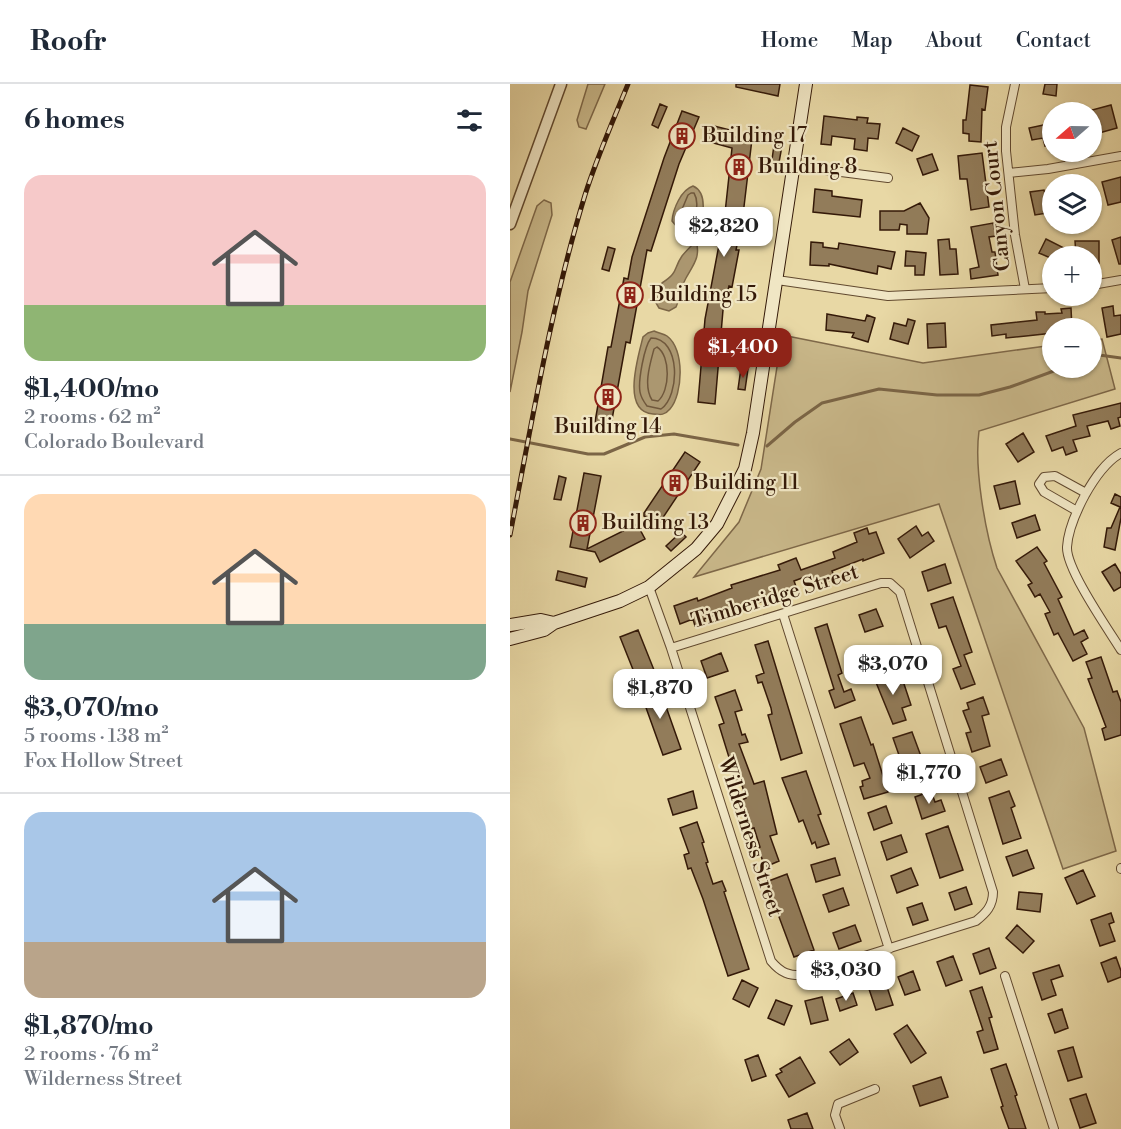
<!DOCTYPE html>
<meta charset="utf-8">
<style>
body{margin:0;font-family:"Libre Bodoni",serif;background:#f6f6f7;color:#1f2937;height:100vh;display:flex;flex-direction:column;font-size:22px;white-space:nowrap}
*{box-sizing:border-box;margin:0}
p{font-size:20px;color:#747a83}
.icon{flex:none;width:33px;height:33px;fill:none;stroke:currentColor;stroke-width:2;stroke-linecap:round;stroke-linejoin:round}
.map{position:relative;flex:1;overflow:hidden}
.sheet{display:flex;flex-direction:column;background:#fff;width:510px}
.sheet>*{flex:none}
.needle{width:39px;rotate:250deg}
.tools{position:absolute;left:532px;top:18px;display:grid;gap:12px}
.tools a{display:grid;place-items:center;width:60px;height:60px;border-radius:50%;background:#fff;box-shadow:0 2px 4px #0004;font-size:30px}
.price{position:absolute;translate:-50% -51px;padding:0 14px;border-radius:12px;background:#fff;color:#222;font-size:20px;line-height:39px;filter:drop-shadow(0 2px 3px #0008)}
.price::after{content:'';position:absolute;left:50%;top:36px;width:18px;height:14px;margin-left:-9px;background:inherit;clip-path:polygon(0 0,100% 0,50% 100%)}
.price.selected{background:#8f2418;color:#fff}
ul{padding:0;list-style:none}
li{display:grid;align-content:center;gap:12px;height:318px;padding:0 24px}
li+li{border-top:2px solid #e0e1e3}
li span{display:grid;place-items:center;height:186px;border-radius:18px;color:#555}
li>.icon{margin-inline-start:auto}
span .icon{width:108px;height:108px;fill:#fffc;stroke-width:1}
li b{font-size:26px}
h2{display:flex;justify-content:space-between;align-items:center;height:72px;padding:0 24px;font-size:26px}
header{display:flex;align-items:center;gap:36px;box-sizing:border-box;height:84px;padding:0 30px;background:#fff;border-bottom:2px solid #e0e1e3}
header strong{font-size:28px}
nav{display:flex;gap:33px;margin-inline-start:auto;font-size:21px}
main{display:flex;flex:1;min-height:0}
.map>svg:first-child{display:block}
</style>
<header>
<strong>Roofr</strong>
<nav><a>Home</a><a>Map</a><a>About</a><a>Contact</a></nav>
</header>
<main>
<section class="sheet">
<h2>6 homes<svg class="icon" aria-label="filters" viewBox="0 0 24 24"><path d="M4 7h16M4 17h16"/><circle cx="9" cy="7" r="2"/><circle cx="15" cy="17" r="2"/></svg></h2>
<ul>
<li><span style="background:linear-gradient(#f6c9c9 70%,#8fb573 0)"><svg class="icon" aria-label="home" viewBox="0 0 24 24"><path d="M3 11l9-7 9 7M6 9v11h12V9"/></svg></span><div><b>$1,400/mo</b><p>2 rooms · 62 m²</p><p>Colorado Boulevard</p></div></li>
<li><span style="background:linear-gradient(#ffd9b3 70%,#7fa58c 0)"><svg class="icon" aria-label="home" viewBox="0 0 24 24"><path d="M3 11l9-7 9 7M6 9v11h12V9"/></svg></span><div><b>$3,070/mo</b><p>5 rooms · 138 m²</p><p>Fox Hollow Street</p></div></li>
<li><span style="background:linear-gradient(#a9c7e8 70%,#b9a48a 0)"><svg class="icon" aria-label="home" viewBox="0 0 24 24"><path d="M3 11l9-7 9 7M6 9v11h12V9"/></svg></span><div><b>$1,870/mo</b><p>2 rooms · 76 m²</p><p>Wilderness Street</p></div></li>
</ul>
</section>
<div class="map">
<svg width="611" height="1045" viewBox="0 0 611 1045">
<rect width="100%" height="100%" fill="#e8d8a5"/>
<filter id="stains"><feTurbulence type="fractalNoise" baseFrequency=".00333" numOctaves="4"/><feColorMatrix values="0 0 0 0 .2 0 0 0 0 .09 0 0 0 0 .02 0 0 0 .5 -.17"/></filter>
<radialGradient id="worn" r=".72"><stop offset=".6" stop-color="#630" stop-opacity="0"/><stop offset="1" stop-color="#630" stop-opacity=".3"/></radialGradient>
<path fill="#c9b88a" stroke="#7e6849" stroke-width="1.5" d="M78 0H95L76 45 69 43 67 36Z
M34 116 41 119 42 131 18 207 12 248 0 308V198L27 122Z
M272 251 413 279 543 261V284H582V256L592 255 605 305 469 347C464 384 475 448 487 484L574 644 606 767 553 785 429 420 184 493 229 438 251 385Z"/>
<path fill="#ab9770" stroke="#7b6546" stroke-width="1.5" d="M183 102C199 109 194 141 183 151L173 150 162 137C163 125 171 106 183 102Z
M186 157C191 173 183 181 176 194 171 203 170 214 166 223L159 227 149 224 146 219 152 199C169 188 163 185 172 172 176 167 181 162 186 157Z
M144 247C148 249 154 250 157 252 175 265 173 310 160 325 155 331 151 331 143 330 111 328 128 273 133 253L138 249Z"/>
<g fill="none" stroke-linecap="round" stroke-linejoin="round">
<path stroke="#70583c" stroke-width="1.5" d="M181 109H184C190 119 185 131 182 142L180 144 172 141 168 135 178 111Z
M141 254C171 254 170 312 151 325L137 322C134 318 131 314 130 308 128 297 134 263 141 254Z
M147 263C161 272 160 307 148 317L142 316C133 302 140 280 144 265Z"/>
<path stroke="#7b6546" stroke-width="3" d="M582 270 611 274
M0 355 78 370H94L135 353 164 350 228 361
M257 362 285 338 312 319 369 305 427 311H469L500 303 552 284"/>
</g>
<path fill="#927c5a" stroke="#341908" stroke-width="1.5" d="M226 0H270L268 12 226 3Z
M535 0H547L546 12 533 10Z
M460 1 478 3 475 26 472 25 471 58 459 57V50L453 49V36H456Z
M150 20 157 23 148 44 142 41Z
M601 21 607 44 582 51V26Z
M172 27 189 33 169 80 141 167 137 166 120 259 116 258 101 341 85 338 98 263H101L114 194 118 195 122 173 154 74Z
M314 32 347 36V33L358 34 357 39 370 40 368 55 358 54 357 67 344 65 345 55 322 52 321 61 311 60Z
M543 39V60L535 62 533 54 522 56 519 44Z
M200 41 220 46 218 52 242 55 233 131 226 166H229L222 203 219 202 213 226 205 320 188 318 195 235 215 129 222 64 196 57Z
M393 44 409 52 402 67 386 59Z
M264 61 272 62 268 84 261 83Z
M472 69 479 123 461 126 457 95H450L448 72Z
M422 70 428 86 413 91 407 75Z
M611 93V118L598 121 592 98Z
M305 105 322 107V112L352 116 350 133 303 128Z
M534 106 536 115 542 114 543 128 525 131 520 108Z
M410 119 419 134 417 150H397V141L390 140 389 146H370V127H394Z
M483 139 486 152 479 153 482 168H485L488 191 461 195 460 185 469 183 461 143Z
M611 153V180H609L602 156Z
M439 155 440 165H446L448 190 430 191 428 156Z
M536 155 554 164 550 172H543V175L529 169Z
M565 157H589V181H582V172H566Z
M301 158 313 159V163L328 165 329 159 385 168 381 185 368 182 367 190 319 180V182L300 181Z
M98 163 105 165 99 187 92 185Z
M396 167 416 169 414 191H405V182H395Z
M603 222 604 232 611 231V250L597 253 592 224Z
M561 224 562 244H543V249L516 252 496 254V250L482 252 481 241 527 236 526 228H535V230L552 229 551 225Z
M317 230 355 237 357 231 365 234 358 258 342 253 344 249 316 246Z
M398 235 405 237 398 260 380 255 384 239 396 242Z
M435 239 436 263 418 264 417 240Z
M231 284 238 285 235 306 228 305Z
M611 319V333L608 334 610 342 601 345 598 337 577 342 580 352 563 356 567 367 556 371 553 363 542 367 536 352 566 342 563 331Z
M513 349 524 368 508 378 496 360Z
M175 368 190 378 148 441 134 432V429Z
M74 389 91 392 77 465 127 440 135 455 90 478 85 468 60 463Z
M49 392 56 394 51 416 44 415Z
M505 397 510 420 490 425 484 402Z
M605 410 611 413V434L605 466 594 463 597 444H601L610 423 601 419Z
M525 431 530 446 507 454 502 439Z
M406 442 412 452 418 448 424 457 400 474 388 455Z
M357 444 359 450 366 448 374 469 353 477V475L322 487 325 495 304 502 300 491 284 497 287 505 272 512 247 519 210 533 209 530 194 535 195 538 185 542 183 535 170 540 164 522 187 514 188 517 222 504 221 501 270 486 268 481 286 474 291 486 325 474 323 468 347 458 344 449Z
M171 448 176 453 161 467 156 462Z
M527 463 537 477 534 479 552 513 548 515 564 551 574 546 578 554 571 558 577 570 563 577 548 549 544 551 535 530 540 528 530 510 525 513 518 501 522 499 506 477Z
M435 480 441 499 418 507 412 488Z
M605 480 611 490V503L604 507 592 488Z
M48 487 77 494 75 503 46 496Z
M443 513 462 568 454 571 465 600 451 605 443 585 451 582 436 542 429 544 421 520Z
M366 525 373 542 355 548 349 531Z
M317 540 332 589 328 591 334 608 341 605 345 616 325 624 319 607 324 605 305 544Z
M128 546 144 586 126 593 110 553Z
M258 557 292 669 271 676 258 631 262 630 261 624 252 598 248 599 246 592 254 589 245 561Z
M211 569 218 587 197 594 191 577Z
M591 573 603 608 607 607 611 618V651L595 656 592 645 596 643 578 595 582 594 576 578Z
M381 586 386 599 393 597 401 621 392 624 396 636 383 640 363 591Z
M148 600 171 665 153 671 130 607Z
M225 606 232 626 225 628 232 651 235 650 238 658 229 660 244 700 254 697 267 750 260 752 269 777 255 783 248 764 250 763 244 744 240 745 236 733 232 716 236 714 230 695 226 696 209 641 214 639 205 613Z
M473 613 479 630 472 632 480 662 462 668 456 649 461 648 453 627 459 625 457 619Z
M351 633 361 661 363 660 378 708 354 715 350 703 353 702 352 697 360 694 354 679 344 682 330 640Z
M402 648 412 675 416 673 422 690 407 695 398 671 390 674 383 654Z
M491 675 497 691 476 699 470 683Z
M296 687 311 730 308 731 319 760 307 764 305 758 302 760 293 736 289 738 272 694Z
M183 707 187 724 163 731 158 715Z
M421 707 425 718 431 716 435 727 412 735 405 713Z
M499 707 505 722 501 724 511 754 493 760 479 714Z
M376 722 382 739 364 746 358 729Z
M187 738 194 758 192 759 198 778 196 779 203 800 212 797 216 807 214 808 239 885 218 892 193 815 181 784 178 785 174 771 179 769 170 744Z
M438 742 453 786 430 794 416 750Z
M391 751 397 768 377 776 371 758Z
M517 766 524 784 503 792 496 773Z
M325 774 330 791 306 798 301 781Z
M401 784 408 801 387 809 381 792Z
M573 786 585 812 567 820 555 794Z
M277 790 304 866 284 873 256 798Z
M456 803 462 820 445 826 439 809Z
M333 804 339 821 319 828 313 811Z
M509 808 532 810 530 828 507 825Z
M412 819 418 836 403 841 397 824Z
M601 829 604 838 599 840 605 857 590 862 581 836Z
M345 841 351 857 329 865 323 849Z
M507 841 524 857 513 869 496 854Z
M479 864 486 884 470 890 463 870Z
M443 872 452 896 436 902 427 878Z
M606 873 611 887V893L598 898 591 879Z
M549 881 553 892 541 896 546 911 532 916 523 889Z
M403 887 410 906 395 911 388 893Z
M232 896 248 904 239 923 223 915Z
M375 897 383 921 366 926 358 902Z
M472 903 482 933 479 934 488 965 474 969 467 948 473 946 460 907Z
M343 909 347 921 330 927 326 915Z
M312 913 318 936 301 940 295 917Z
M266 916 282 922 274 941 258 934Z
M552 925 558 944 545 949 538 930Z
M397 941 416 969 401 979 384 950Z
M339 955 348 968 330 981 320 968Z
M563 963 572 993 558 997 548 967Z
M248 971 256 992 242 997 235 976Z
M290 973 305 999 279 1013 266 991 272 988 270 985Z
M496 980 507 1011 505 1012 516 1045H499L491 1023 493 1022 481 985Z
M431 993 438 1013 410 1022 403 1002Z
M576 1010 586 1039 570 1044 560 1015Z
M297 1029 303 1045H281L278 1036Z"/>
<g fill="none" stroke-linecap="round" stroke-linejoin="round">
<g stroke="#61492f" stroke-width="10">
<path id="minor" d="M505 0 496 43V67L505 151 515 205
M284 82 378 94
M499 89 538 85 611 72
M267 196 378 212 543 204
M582 201 611 196
M611 369C595 378 584 395 575 411 567 426 558 446 557 463 556 485 598 545 611 566
M567 427 534 408 529 400 534 393 545 392 576 409
M139 503 161 564 261 877C271 889 279 892 294 891L466 837C476 829 483 822 483 808L390 508 380 499H371L161 564
M273 530 379 865
M611 784V785
M495 892 544 1045
M330 1045 325 1031 328 1020 365 1005"/>
</g>
<g stroke="#61492f" stroke-width="13">
<path id="tertiary" d="M0 140 51 0"/>
</g>
<g stroke="#341908" stroke-width="14">
<path id="secondary" d="M0 541 31 536 44 539
M0 555 34 546 44 539 110 517 139 503 186 465 207 440 235 385 243 349 296 0"/>
</g>
<use href="#minor" stroke="#f0e6c4" stroke-width="8"/>
<use href="#tertiary" stroke="#f0e6c4" stroke-width="10"/>
<use href="#secondary" stroke="#f0e6c4" stroke-width="12"/>
<g stroke="#341908" stroke-width="5">
<path id="rail" d="M0 451C22 338 41 222 75 111 87 73 103 37 118 0"/>
</g>
<use href="#rail" stroke="#f0e6c4" stroke-width="3" stroke-dasharray="9" stroke-linecap="butt"/>
</g>
<defs>
<g id="building-ring" transform="scale(1.35)"><circle r="9.5" fill="#f0e6c4" stroke="#8f2418" stroke-width="1.5"/><path d="M-4-6H4V6H1V3H-1V6H-4ZM-2.5-4.3h1.7v1.8h-1.7ZM.8-4.3h1.7v1.8H.8ZM-2.5-1h1.7V.8h-1.7ZM.8-1h1.7V.8H.8Z" fill="#8f2418"/></g>
</defs>
<g fill-rule="evenodd">
<use href="#building-ring" x="172" y="52"/>
<use href="#building-ring" x="229" y="83"/>
<use href="#building-ring" x="120" y="211"/>
<use href="#building-ring" x="98" y="313"/>
<use href="#building-ring" x="165" y="399"/>
<use href="#building-ring" x="73" y="439"/>
</g>
<g text-anchor="middle" dominant-baseline="central" stroke-width="4.5" stroke-linejoin="round" paint-order="stroke">
<g font-size="21" fill="#341908" stroke="#f0e6c4" text-anchor="start">
<text x="192" y="52">Building 17</text>
<text x="248" y="83">Building 8</text>
<text x="140" y="211">Building 15</text>
<text x="98" y="343" text-anchor="middle">Building 14</text>
<text x="184" y="399">Building 11</text>
<text x="92" y="439">Building 13</text>
</g>
<g font-size="21" fill="#341908" stroke="#f0e6c4">
<text transform="translate(487 122) rotate(-96)">Canyon Court</text>
<text transform="translate(265 513) rotate(-17)">Timberidge Street</text>
<text transform="translate(240 753) rotate(72)">Wilderness Street</text>
</g>
</g>
<rect width="100%" height="100%" filter="url(#stains)"/>
<rect width="100%" height="100%" fill="url(#worn)"/>
</svg>
<div class="tools">
<a><svg class="needle" viewBox="-14 -14 28 28"><path d="M0-13l5 13h-10z" fill="#e53935"/><path d="M0 13l5-13h-10z" fill="#747a83"/></svg></a>
<a><svg class="icon" aria-label="layers" viewBox="0 0 24 24"><path d="M12 4l9 5-9 5-9-5zM3 14l9 5 9-5"/></svg></a>
<a>+</a>
<a>−</a>
</div>
<b class="price" style="left:214px;top:174px">$2,820</b>
<b class="price selected" style="left:233px;top:295px">$1,400</b>
<b class="price" style="left:383px;top:612px">$3,070</b>
<b class="price" style="left:150px;top:636px">$1,870</b>
<b class="price" style="left:419px;top:721px">$1,770</b>
<b class="price" style="left:336px;top:918px">$3,030</b>
</div>
</main>
